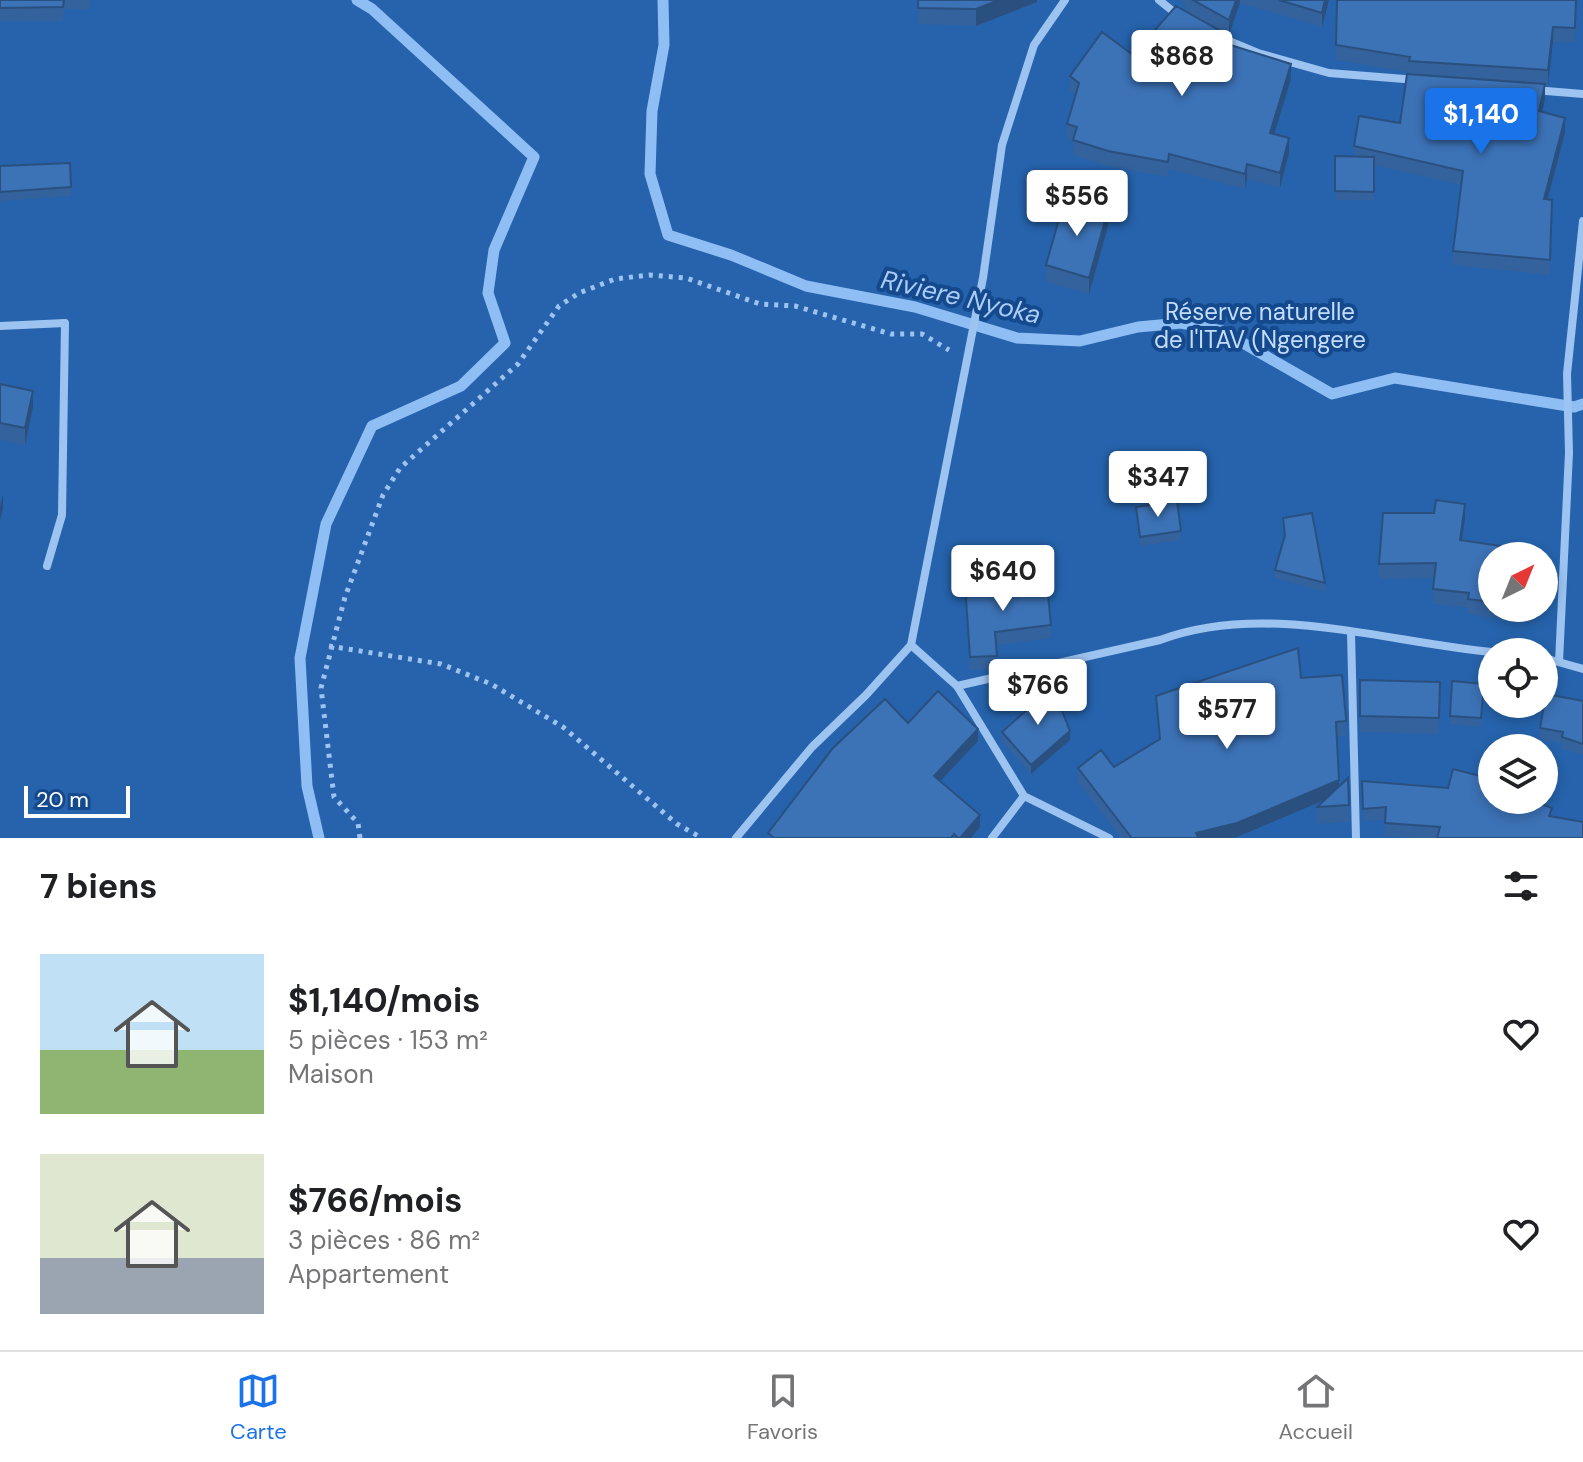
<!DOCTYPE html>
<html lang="fr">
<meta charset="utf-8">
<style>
body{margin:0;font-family:"DM Sans",sans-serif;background:#f2f2f2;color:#202124;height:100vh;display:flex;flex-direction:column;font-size:30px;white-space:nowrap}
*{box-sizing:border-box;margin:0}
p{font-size:26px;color:#757577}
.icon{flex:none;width:44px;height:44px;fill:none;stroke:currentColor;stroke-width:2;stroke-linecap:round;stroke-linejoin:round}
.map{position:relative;height:838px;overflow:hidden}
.details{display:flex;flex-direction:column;background:#fff;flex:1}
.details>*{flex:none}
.needle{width:52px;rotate:43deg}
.tools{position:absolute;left:1478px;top:542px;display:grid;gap:16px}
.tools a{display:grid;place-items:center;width:80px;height:80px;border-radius:50%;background:#fff;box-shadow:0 4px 12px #0003;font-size:40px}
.scale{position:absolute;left:24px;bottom:20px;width:106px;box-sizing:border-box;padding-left:8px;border:4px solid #fff;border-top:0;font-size:22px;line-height:28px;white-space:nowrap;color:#fff;-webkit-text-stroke:6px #14498d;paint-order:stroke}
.price{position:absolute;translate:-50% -68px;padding:0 18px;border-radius:8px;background:#fff;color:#222;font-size:26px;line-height:52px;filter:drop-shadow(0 2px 4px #0008)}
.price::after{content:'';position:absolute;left:50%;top:48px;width:24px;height:18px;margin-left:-12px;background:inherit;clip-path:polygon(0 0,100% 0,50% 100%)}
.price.current{background:#1a73e8;color:#fff}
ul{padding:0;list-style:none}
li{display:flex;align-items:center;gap:24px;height:200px;padding:0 40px}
li span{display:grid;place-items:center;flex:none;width:224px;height:160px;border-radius:0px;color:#555}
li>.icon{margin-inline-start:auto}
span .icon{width:96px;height:96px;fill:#fffc;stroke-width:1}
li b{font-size:34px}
h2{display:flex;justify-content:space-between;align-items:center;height:96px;padding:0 40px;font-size:34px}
.tab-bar{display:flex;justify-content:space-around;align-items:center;height:112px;border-top:2px solid #e0e0e0;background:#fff;font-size:22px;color:#757577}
.tab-bar a{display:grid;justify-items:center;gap:4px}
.tab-bar .current{color:#1a73e8}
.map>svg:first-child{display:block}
</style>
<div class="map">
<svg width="1583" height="838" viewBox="0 0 1583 838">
<rect width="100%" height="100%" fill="#14498d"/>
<path fill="#2663ac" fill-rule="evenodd" d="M0 0H1583V838H0ZM1492 556H1544V608H1492ZM1492 652H1544V704H1492ZM1492 748H1544V800H1492Z"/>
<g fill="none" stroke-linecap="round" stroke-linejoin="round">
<path stroke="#8fbef4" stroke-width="11" d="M663 0 664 45 652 111 650 174 668 235 731 255 806 286 915 307 1017 338 1080 341 1138 327 1181 323 1222 331 1332 394 1395 378 1574 407 1583 404
M319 838 307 786 300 658 326 524 372 426 461 386 505 343 488 293 494 250 534 157 372 9 357 0"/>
<path stroke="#9dc3f0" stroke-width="5" stroke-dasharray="4 6" stroke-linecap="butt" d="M329 646 441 664 491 684 563 727 677 824 702 838
M360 838 358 823 334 797 321 688 345 597 383 495 400 468 518 364 559 306 579 293 615 279 649 275 686 278 760 304 795 306 891 334H922L949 350"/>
<path stroke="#9dc3f0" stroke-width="8" d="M1159 0 1180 17
M1217 36 1258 53 1329 73 1417 80
M1534 90 1583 94
M0 326 65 323 62 515 47 566
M1351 633 1356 838
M911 645 957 686 1024 796 1109 838
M1544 658 1583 669
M1559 662 1569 453 1567 374 1583 221
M957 686 1160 640C1265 601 1385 642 1492 652
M736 838 812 747 866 695 911 645 983 278 1002 145 1034 45 1065 0
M992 838 1024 796"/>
</g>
<path fill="#34629d" d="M0 0H90V9H64L63 21H0Z
M918 0H1037V2L976 26 918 24Z
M1181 0H1329L1322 27 1240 3 1229 35 1185 10V4Z
M1330 0H1577L1575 43 1553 42 1548 85 1545 84V99L1542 112 1565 133 1548 199 1552 214 1550 275 1453 265V251L1461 185 1374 165V200H1335V156L1354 157V146L1400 123 1409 72 1336 60 1337 1Z
M1224 43 1291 79 1274 134 1289 153 1280 188 1247 179 1245 189 1169 169 1168 177 1108 166 1073 155V141L1067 139V124L1075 95 1070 90V76L1133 55Z
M70 163 71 196 0 201V166Z
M1108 227 1089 294 1046 282V265Z
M0 384 33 407 25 445 0 440Z
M1136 507 1181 531V540L1140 546Z
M1283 518 1325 583V592L1275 578V570L1284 538Z
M1465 519 1462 540 1541 556H1492V608H1535L1532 623 1468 614V608L1433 604 1434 578 1379 579V564Z
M965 584 992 588H1018L1051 625V638L996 645 997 669 970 670Z
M1301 678 1346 718V736H1337L1339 786 1348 778 1349 822 1317 824V807L1324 800 1232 838H1121L1078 782V768L1114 767 1159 740 1156 696Z
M1360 680 1440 682 1439 734 1360 732Z
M1484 692 1481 727 1450 724V716Z
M1026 701 1070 740 1031 774 1002 741V732L1026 711Z
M1583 701V755L1562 749V743L1540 740V728Z
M1362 781 1448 788 1552 816 1583 838H1409L1385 836V820L1363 821Z"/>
<path fill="#2a507f" d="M999 0H1037V2L976 26V9Z
M1236 0H1240V3L1229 35V20Z
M1325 0H1329L1322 27V13Z
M1553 27V42L1548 85V70Z
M1291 64V79L1270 148V133Z
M1545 84V99L1539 126V111Z
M1565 118V133L1544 213V199Z
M1289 138V153L1280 188V173Z
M1247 164V179L1245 189V174Z
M1108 210V227L1089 294V278Z
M33 391V407L25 445V428Z
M3 495V509L0 520V506Z
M1465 504V519L1460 554V540Z
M978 729V741L934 788V776Z
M1070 731V740L1031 774V765Z
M1339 780V794L1237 837 1232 838H1196V833Z
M980 815V827L971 838H960Z"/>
<path fill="#3c72b6" stroke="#2a507f" stroke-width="2" d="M0 0H64L63 7 0 8Z
M918 0H999L976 9 918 8Z
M1193 0H1236L1229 20Z
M1279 0H1325L1322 13Z
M1337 0H1576L1575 28 1553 27 1548 70 1409 61 1410 57 1336 45Z
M1176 6 1224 33 1221 42 1291 64 1270 133 1289 138 1280 173 1247 164 1245 174 1169 154 1168 162 1108 151 1073 140 1077 127 1067 124 1079 83 1070 76 1102 32 1133 55Z
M1407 74 1545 84 1539 111 1565 118 1544 199 1552 200 1550 260 1453 251 1463 171 1354 146 1359 116 1400 123Z
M1335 156 1374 157V192L1335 191Z
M70 163 71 187 0 192V166Z
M1065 198 1108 210 1089 278 1046 265Z
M0 384 33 391 25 428 0 423Z
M1436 500 1465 504 1460 540 1541 552 1540 556H1492V602L1468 599 1469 593 1433 589 1436 563 1379 564 1383 513H1434Z
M1177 501 1181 531 1140 537 1136 507Z
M1312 513 1325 583 1275 570 1285 535 1283 518Z
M992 583V588L1018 585V588L1047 585 1051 625 995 632 997 656 970 657 965 584Z
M1298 648 1301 678 1342 675 1346 718V721L1336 722 1339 780 1237 823 1196 833 1198 838H1131V837L1078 768 1101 750 1114 767 1160 739 1156 696Z
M1360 680 1440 682 1439 718 1360 716Z
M1452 681 1484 684 1481 718 1450 716Z
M938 691 978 729 934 776 980 815 960 838H958L954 834 951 838H774L768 833 833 748 885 699 908 723Z
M1054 691 1070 731 1031 765 1002 732 1029 708 1026 701Z
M1546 694 1583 701V744L1562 737 1563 732 1540 728Z
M1453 769 1492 779V800H1530L1552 808 1549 816 1583 822V838H1437L1440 827 1385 823 1386 807 1363 809 1362 781 1448 788Z
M1348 778 1349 805 1317 807Z"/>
<g text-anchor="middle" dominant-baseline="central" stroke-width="8" stroke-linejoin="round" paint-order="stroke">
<g font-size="24" fill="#c4ddfc" stroke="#14498d">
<text x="1260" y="311">Réserve naturelle<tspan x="1260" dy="28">de l'ITAV (Ngengere</tspan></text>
</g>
<g font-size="26" font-style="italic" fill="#a9cdf8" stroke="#14498d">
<text transform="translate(961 297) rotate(13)">Riviere Nyoka</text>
</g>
</g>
</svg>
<div class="tools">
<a><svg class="needle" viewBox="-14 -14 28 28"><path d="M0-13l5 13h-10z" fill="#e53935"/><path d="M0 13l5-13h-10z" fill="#757577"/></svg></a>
<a><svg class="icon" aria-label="locate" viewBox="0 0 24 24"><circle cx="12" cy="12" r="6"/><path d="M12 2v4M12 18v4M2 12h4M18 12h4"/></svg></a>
<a><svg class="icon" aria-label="layers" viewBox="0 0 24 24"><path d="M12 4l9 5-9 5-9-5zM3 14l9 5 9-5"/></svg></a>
</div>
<div class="scale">20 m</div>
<b class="price" style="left:1182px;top:98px">$868</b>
<b class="price current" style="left:1481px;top:156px">$1,140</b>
<b class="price" style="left:1077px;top:238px">$556</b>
<b class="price" style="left:1158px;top:519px">$347</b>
<b class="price" style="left:1003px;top:613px">$640</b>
<b class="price" style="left:1038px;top:727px">$766</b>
<b class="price" style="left:1227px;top:751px">$577</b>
</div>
<section class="details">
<h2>7 biens<svg class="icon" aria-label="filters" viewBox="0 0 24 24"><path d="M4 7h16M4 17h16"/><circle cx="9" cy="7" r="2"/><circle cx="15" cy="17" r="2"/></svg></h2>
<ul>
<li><span style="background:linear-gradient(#bfe0f5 60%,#8fb573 0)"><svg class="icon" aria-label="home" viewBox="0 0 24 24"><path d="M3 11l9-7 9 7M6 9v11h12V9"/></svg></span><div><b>$1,140/mois</b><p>5 pièces · 153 m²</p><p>Maison</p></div><svg class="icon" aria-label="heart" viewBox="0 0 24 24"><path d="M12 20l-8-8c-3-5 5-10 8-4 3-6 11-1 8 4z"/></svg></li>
<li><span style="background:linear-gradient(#dfe7d0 65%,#9aa5b1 0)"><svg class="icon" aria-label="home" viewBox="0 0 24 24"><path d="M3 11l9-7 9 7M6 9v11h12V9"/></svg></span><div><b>$766/mois</b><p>3 pièces · 86 m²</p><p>Appartement</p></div><svg class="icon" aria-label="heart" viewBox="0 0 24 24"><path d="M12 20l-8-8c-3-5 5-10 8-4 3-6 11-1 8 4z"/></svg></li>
</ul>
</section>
<nav class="tab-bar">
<a class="current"><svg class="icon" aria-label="map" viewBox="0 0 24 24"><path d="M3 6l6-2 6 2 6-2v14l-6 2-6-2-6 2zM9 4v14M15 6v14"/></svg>Carte</a>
<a><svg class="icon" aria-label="saved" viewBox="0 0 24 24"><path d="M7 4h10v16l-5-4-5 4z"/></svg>Favoris</a>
<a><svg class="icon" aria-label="home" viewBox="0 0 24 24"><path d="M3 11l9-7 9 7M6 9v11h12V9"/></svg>Accueil</a>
</nav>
